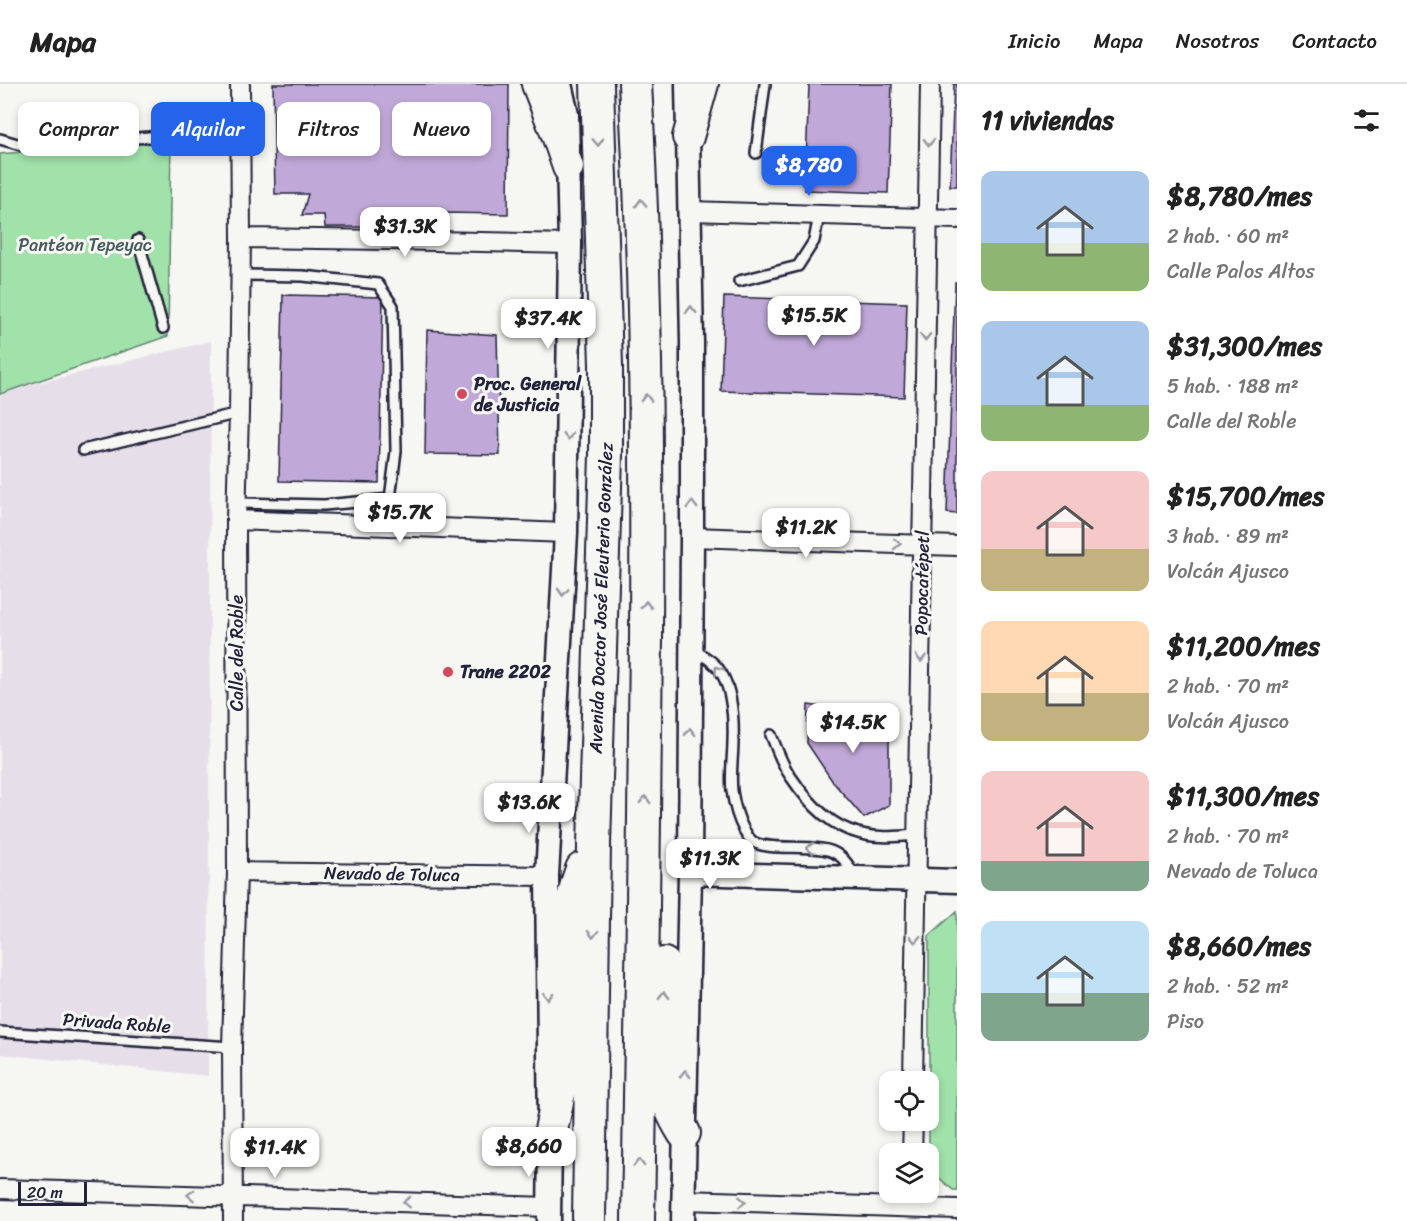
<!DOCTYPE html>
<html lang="es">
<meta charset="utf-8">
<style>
body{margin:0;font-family:Sriracha,sans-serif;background:#f2f2f2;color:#222;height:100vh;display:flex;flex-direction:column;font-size:22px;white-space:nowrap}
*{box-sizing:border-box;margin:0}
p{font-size:20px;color:#767676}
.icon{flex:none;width:33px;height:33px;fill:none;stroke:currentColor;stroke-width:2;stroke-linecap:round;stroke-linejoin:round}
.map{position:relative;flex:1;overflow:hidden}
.panel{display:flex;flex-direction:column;background:#fff;width:450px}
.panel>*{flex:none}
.hud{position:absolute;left:18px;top:18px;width:570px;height:54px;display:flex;gap:12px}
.controls{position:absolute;left:879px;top:987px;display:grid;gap:12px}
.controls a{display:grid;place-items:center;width:60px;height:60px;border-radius:12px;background:#fff;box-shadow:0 3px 9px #0003;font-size:30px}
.scale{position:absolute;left:18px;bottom:15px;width:69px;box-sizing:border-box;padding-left:6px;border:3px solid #22223b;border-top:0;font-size:16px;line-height:21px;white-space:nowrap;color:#22223b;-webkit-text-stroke:4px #f6f6f2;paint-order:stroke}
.price{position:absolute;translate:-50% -51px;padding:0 14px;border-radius:12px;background:#fff;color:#222;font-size:20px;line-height:39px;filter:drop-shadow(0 2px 3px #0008)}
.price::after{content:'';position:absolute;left:50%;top:36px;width:18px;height:14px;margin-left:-9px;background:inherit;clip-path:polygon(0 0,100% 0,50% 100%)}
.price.selected{background:#2563eb;color:#fff}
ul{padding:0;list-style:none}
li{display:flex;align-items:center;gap:18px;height:150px;padding:0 24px}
li span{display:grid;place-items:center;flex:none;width:168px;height:120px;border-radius:12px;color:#555}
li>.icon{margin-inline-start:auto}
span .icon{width:72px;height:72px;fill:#fffc;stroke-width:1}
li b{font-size:26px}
h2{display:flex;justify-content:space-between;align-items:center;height:72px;padding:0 24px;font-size:26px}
.pill{padding:0 21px;border-radius:12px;background:#fff;box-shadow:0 3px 9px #0003;font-size:21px;line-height:54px}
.pill.selected{background:#2563eb;color:#fff}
header{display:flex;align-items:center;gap:36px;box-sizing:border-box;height:84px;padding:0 30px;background:#fff;border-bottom:2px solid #e0e0e0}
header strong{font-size:28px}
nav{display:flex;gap:33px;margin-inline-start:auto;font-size:21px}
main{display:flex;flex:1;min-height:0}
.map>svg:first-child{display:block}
</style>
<header>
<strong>Mapa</strong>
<nav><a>Inicio</a><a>Mapa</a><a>Nosotros</a><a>Contacto</a></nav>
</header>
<main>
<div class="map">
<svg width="957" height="1137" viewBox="0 0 957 1137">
<rect width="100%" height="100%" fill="#f6f6f2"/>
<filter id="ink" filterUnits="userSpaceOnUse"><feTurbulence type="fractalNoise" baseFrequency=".0167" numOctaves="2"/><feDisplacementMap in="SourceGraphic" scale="12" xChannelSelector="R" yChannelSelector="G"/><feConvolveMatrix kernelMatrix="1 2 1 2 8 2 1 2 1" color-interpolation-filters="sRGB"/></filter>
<g filter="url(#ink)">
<path fill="#e6dfea" d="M211 257 208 992 0 970V308Z"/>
<path fill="#a1e1aa" stroke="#628272" stroke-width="1.5" d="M171 55 168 252 0 310V70Z
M957 827V1106H953L929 1085V852Z"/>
<path fill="#c0a9d8" stroke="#22223b" stroke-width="1.5" d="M273 0H509L508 130 444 129V143H325L324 131H302L308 110H275Z
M809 0H892L888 109 805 106Z
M954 0H957V102H950Z
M955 198H957V430L947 429Z
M283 211 383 213 379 399 279 397Z
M724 213 907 219 904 313 721 307Z
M427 246 497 251 500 371 425 370Z
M808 621 889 632V721L864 734 833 698 807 659Z"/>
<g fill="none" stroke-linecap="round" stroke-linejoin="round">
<g stroke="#22223b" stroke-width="14">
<path id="service" d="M0 55 21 61 57 60 241 46
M756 69 765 0
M138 156 163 244
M739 197 798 182 814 157 819 131
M83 366 239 329
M237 419 324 421 390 415 396 367 393 222 378 200 303 192 240 191
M694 566C700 570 708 574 713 579 732 595 734 634 733 657 733 673 730 690 732 707 734 720 738 735 744 746 746 749 749 755 752 757 766 768 814 759 833 768 844 773 849 782 854 791
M771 651C777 665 782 681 791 693 807 717 830 742 858 749 877 755 898 752 918 751
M0 948 232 963"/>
</g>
<g stroke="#22223b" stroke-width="22">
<path id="minor" d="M690 127 957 135
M241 154 388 156 570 160
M236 436 566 449
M692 453 957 462
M237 788 547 792
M913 998 930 0
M912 1070 913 1036
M0 1105 549 1123
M684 1116 957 1125
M233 1137 232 963 237 788 236 436 239 329 241 154 240 0"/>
</g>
<g stroke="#22223b" stroke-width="27">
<path id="tertiary" d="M690 789 957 797
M549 1137 550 1052 547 792 566 449 570 160 567 31 560 0
M683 1137 690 789 692 453V258L687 0"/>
</g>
<g stroke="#22223b" stroke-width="34">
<path id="primary" d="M537 0 557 51 568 83
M688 53 703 0"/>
</g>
<g stroke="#22223b" stroke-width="36">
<path id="trunk" d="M635 0C646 185 647 369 646 554 645 748 641 943 638 1137
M664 880V1000C668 1020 673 1031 684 1049
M550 1052C555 1024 563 995 566 966 567 957 566 948 567 939 567 887 563 834 582 785
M589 1137 594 760 606 371V281L597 0"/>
</g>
<use href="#service" stroke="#f6f6f2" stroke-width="9"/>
<use href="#minor" stroke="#f6f6f2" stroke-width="18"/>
<use href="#tertiary" stroke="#f6f6f2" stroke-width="22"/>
<use href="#primary" stroke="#f6f6f2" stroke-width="30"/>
<use href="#trunk" stroke="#f6f6f2" stroke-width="32"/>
</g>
<defs><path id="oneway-chevron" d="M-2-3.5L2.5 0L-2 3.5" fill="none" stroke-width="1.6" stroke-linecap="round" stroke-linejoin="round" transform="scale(1.5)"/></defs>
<g stroke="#9797a0">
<use href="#oneway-chevron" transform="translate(598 58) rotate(88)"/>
<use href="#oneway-chevron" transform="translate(929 58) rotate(91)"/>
<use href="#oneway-chevron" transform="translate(641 119) rotate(-92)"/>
<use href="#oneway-chevron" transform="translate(691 226) rotate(-91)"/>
<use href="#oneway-chevron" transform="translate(925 253) rotate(91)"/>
<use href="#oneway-chevron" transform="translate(646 314) rotate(-91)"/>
<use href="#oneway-chevron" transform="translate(568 352) rotate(91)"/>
<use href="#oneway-chevron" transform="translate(692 421) rotate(-90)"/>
<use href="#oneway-chevron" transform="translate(897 460) rotate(2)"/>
<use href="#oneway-chevron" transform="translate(563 508) rotate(93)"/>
<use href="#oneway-chevron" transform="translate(646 521) rotate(-90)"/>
<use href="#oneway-chevron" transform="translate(921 574) rotate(91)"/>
<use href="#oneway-chevron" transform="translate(718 586) rotate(-125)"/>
<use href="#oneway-chevron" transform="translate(690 648) rotate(-90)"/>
<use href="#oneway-chevron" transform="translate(645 716) rotate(-90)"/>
<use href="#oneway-chevron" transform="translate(810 764) rotate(-176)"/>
<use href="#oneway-chevron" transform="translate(593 850) rotate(91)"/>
<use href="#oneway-chevron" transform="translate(915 855) rotate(91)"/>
<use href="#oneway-chevron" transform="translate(664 911) rotate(-90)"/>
<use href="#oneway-chevron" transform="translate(548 912) rotate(89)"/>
<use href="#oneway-chevron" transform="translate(685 990) rotate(-89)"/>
<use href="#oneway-chevron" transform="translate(639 1079) rotate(-89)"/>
<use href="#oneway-chevron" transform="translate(191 1111) rotate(-178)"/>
<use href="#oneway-chevron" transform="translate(407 1118) rotate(-178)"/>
<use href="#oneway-chevron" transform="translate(742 1118) rotate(2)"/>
</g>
</g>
<g fill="#d1495b" stroke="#f6f6f2" stroke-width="2">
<circle cx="462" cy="310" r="6"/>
<circle cx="448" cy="588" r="6"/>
</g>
<g text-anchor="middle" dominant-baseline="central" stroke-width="6" stroke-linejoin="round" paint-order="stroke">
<g font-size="18" fill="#485b5c" stroke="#f6f6f2">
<text x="85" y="161">Pantéon Tepeyac</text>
</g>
<g font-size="18" font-weight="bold" fill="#22223b" stroke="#f6f6f2" text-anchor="start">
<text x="474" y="300">Proc. General<tspan x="474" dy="21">de Justicia</tspan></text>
<text x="460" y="588">Trane 2202</text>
</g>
<g font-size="18" fill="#22223b" stroke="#f6f6f2">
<text transform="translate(922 499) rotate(-89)">Popocatépetl</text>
<text transform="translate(601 514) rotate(-88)">Avenida Doctor José Eleuterio González</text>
<text transform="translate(237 569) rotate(-90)">Calle del Roble</text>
<text transform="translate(392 790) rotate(1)">Nevado de Toluca</text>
<text transform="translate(117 939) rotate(4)">Privada Roble</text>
</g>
</g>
</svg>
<div class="controls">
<a><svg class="icon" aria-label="locate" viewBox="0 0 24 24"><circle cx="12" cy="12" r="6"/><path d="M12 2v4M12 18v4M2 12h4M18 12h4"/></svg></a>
<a><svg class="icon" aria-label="layers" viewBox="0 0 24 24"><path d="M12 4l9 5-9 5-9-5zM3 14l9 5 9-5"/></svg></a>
</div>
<div class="scale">20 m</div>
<b class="price selected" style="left:809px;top:113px">$8,780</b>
<b class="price" style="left:405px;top:174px">$31.3K</b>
<b class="price" style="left:814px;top:263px">$15.5K</b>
<b class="price" style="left:548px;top:266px">$37.4K</b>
<b class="price" style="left:400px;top:460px">$15.7K</b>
<b class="price" style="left:806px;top:475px">$11.2K</b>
<b class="price" style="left:853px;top:670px">$14.5K</b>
<b class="price" style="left:529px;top:750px">$13.6K</b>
<b class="price" style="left:710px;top:806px">$11.3K</b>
<b class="price" style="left:529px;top:1094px">$8,660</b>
<b class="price" style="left:275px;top:1095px">$11.4K</b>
<div class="hud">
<a class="pill">Comprar</a>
<a class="pill selected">Alquilar</a>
<a class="pill">Filtros</a>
<a class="pill">Nuevo</a>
</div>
</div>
<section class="panel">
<h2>11 viviendas<svg class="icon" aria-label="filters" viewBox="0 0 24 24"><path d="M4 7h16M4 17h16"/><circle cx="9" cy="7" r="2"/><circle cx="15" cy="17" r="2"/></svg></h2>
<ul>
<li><span style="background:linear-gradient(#a9c7e8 60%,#8fb573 0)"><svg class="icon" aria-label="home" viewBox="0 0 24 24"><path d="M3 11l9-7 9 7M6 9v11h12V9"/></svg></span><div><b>$8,780/mes</b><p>2 hab. · 60 m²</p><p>Calle Palos Altos</p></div></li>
<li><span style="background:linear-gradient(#a9c7e8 70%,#8fb573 0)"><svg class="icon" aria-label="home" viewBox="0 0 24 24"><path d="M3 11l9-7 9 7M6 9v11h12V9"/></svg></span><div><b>$31,300/mes</b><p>5 hab. · 188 m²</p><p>Calle del Roble</p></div></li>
<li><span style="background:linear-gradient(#f6c9c9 65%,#c2b280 0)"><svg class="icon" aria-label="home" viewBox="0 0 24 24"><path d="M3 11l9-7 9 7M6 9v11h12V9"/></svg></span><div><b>$15,700/mes</b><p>3 hab. · 89 m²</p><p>Volcán Ajusco</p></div></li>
<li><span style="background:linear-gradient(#ffd9b3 60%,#c2b280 0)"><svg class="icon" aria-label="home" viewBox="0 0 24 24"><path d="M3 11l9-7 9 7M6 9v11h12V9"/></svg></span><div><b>$11,200/mes</b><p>2 hab. · 70 m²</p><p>Volcán Ajusco</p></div></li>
<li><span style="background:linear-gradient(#f6c9c9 75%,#7fa58c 0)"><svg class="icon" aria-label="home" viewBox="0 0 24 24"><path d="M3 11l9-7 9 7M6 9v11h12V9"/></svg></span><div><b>$11,300/mes</b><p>2 hab. · 70 m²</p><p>Nevado de Toluca</p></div></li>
<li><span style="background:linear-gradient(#bfe0f5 60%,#7fa58c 0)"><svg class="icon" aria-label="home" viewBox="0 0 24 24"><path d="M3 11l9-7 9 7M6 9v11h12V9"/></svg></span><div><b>$8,660/mes</b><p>2 hab. · 52 m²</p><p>Piso</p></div></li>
</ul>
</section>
</main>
